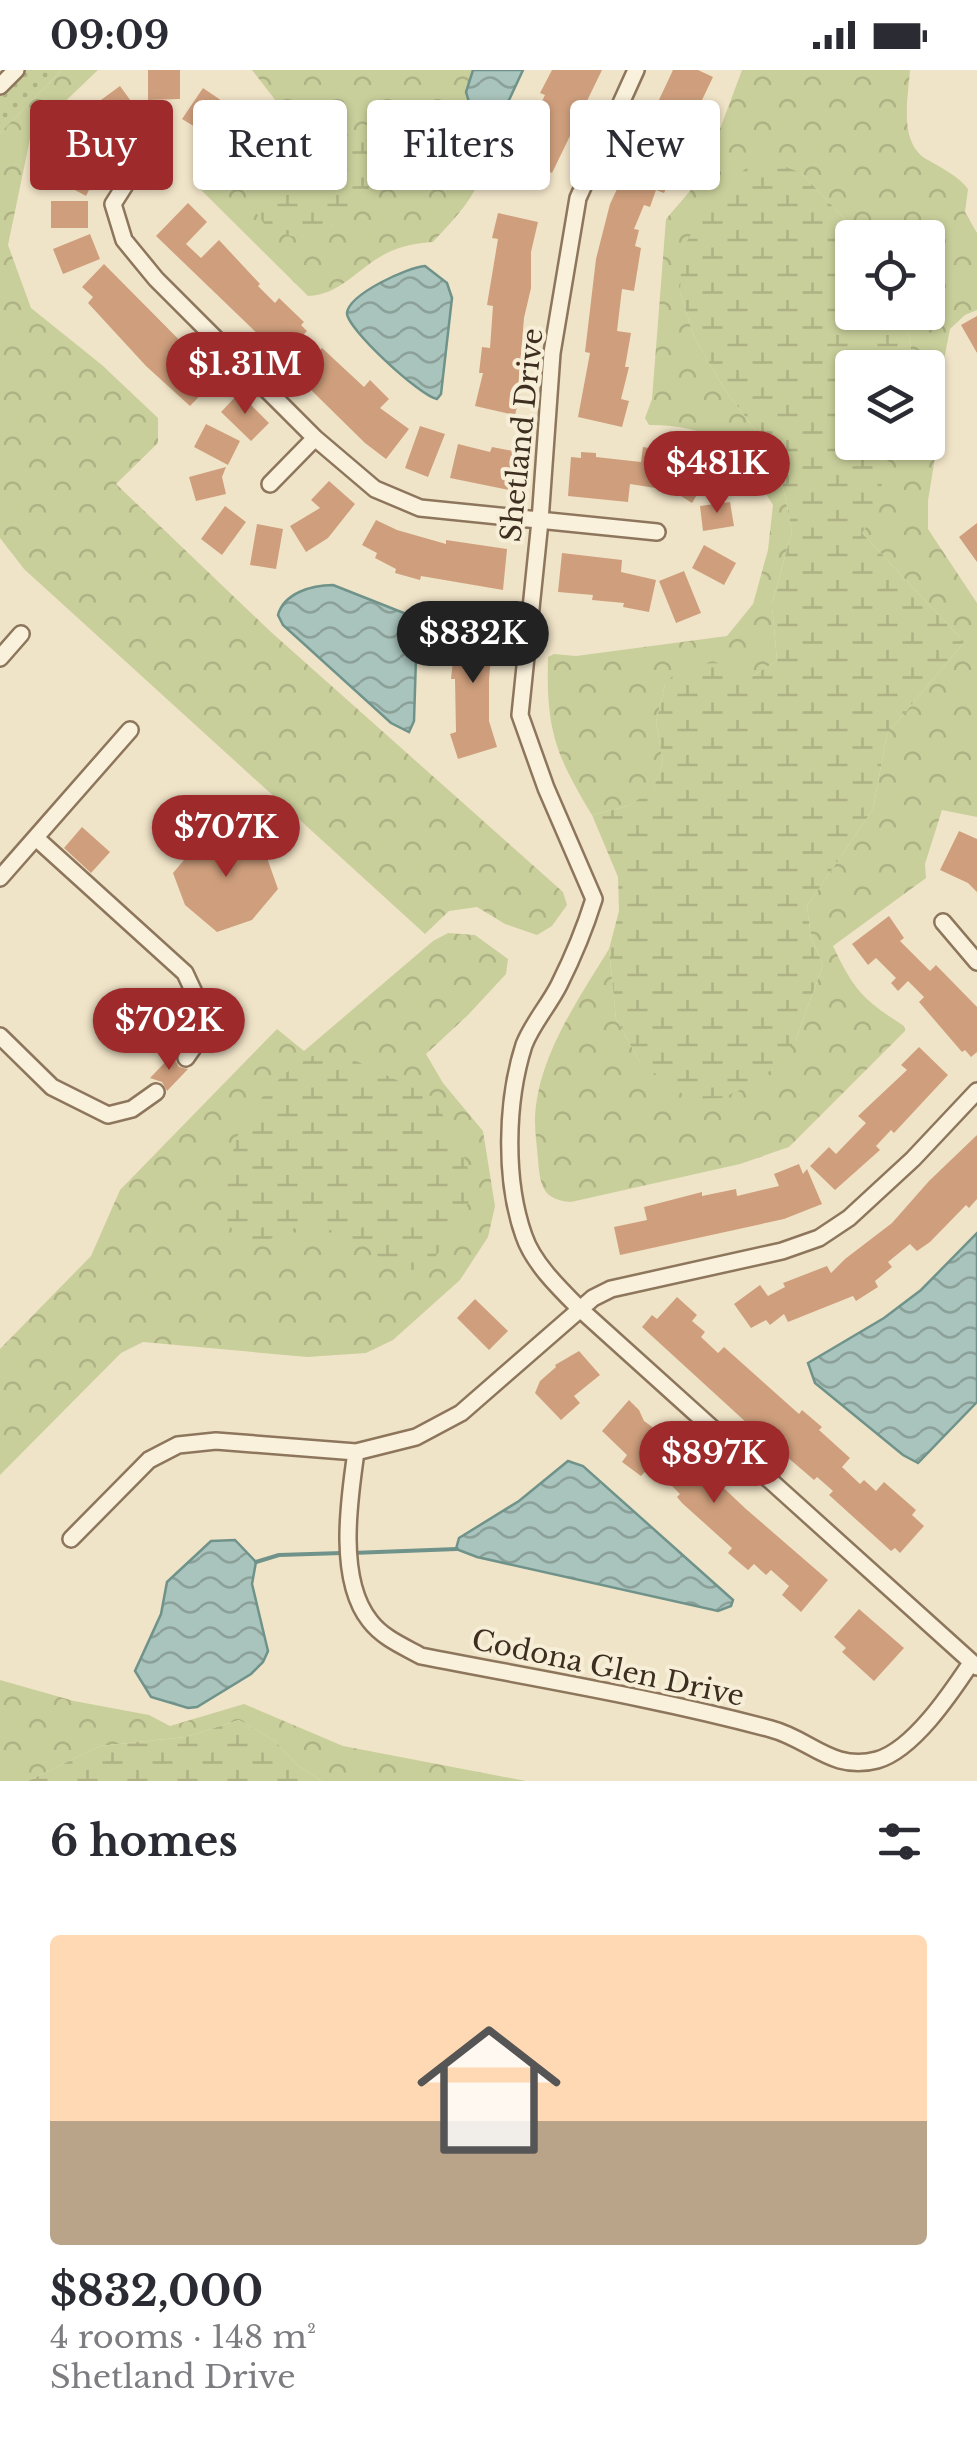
<!DOCTYPE html>
<meta charset="utf-8">
<style>
body{margin:0;font-family:"Libre Baskerville",serif;background:#f7f7f7;color:#2b2b33;height:100vh;display:flex;flex-direction:column;font-size:38px;white-space:nowrap}
*{box-sizing:border-box;margin:0}
p{font-size:32px;color:#7c7c81}
.icon{flex:none;width:55px;height:55px;fill:none;stroke:currentColor;stroke-width:2;stroke-linecap:round;stroke-linejoin:round}
.map{position:relative;height:1711px;overflow:hidden}
.side{display:flex;flex-direction:column;background:#fff;flex:1}
.side>*{flex:none}
.guide{position:absolute;left:30px;top:30px;width:918px;height:90px;display:flex;gap:20px}
.buttons{position:absolute;left:835px;top:150px;display:grid;gap:20px}
.buttons a{display:grid;place-items:center;width:110px;height:110px;border-radius:10px;background:#fff;box-shadow:0 2px 8px #0004;font-size:50px}
.price{position:absolute;translate:-50% -85px;padding:0 22px;border-radius:35px;background:#9e2a2b;color:#fff;font-size:32px;line-height:65px;filter:drop-shadow(0 2px 5px #0008)}
.price::after{content:'';position:absolute;left:50%;top:60px;width:30px;height:22px;margin-left:-15px;background:inherit;clip-path:polygon(0 0,100% 0,50% 100%)}
.price.selected{background:#222;color:#fff}
ul{padding:0;list-style:none}
li{display:grid;align-content:center;gap:20px;height:530px;padding:0 50px}
li+li{border-top:2px solid #e1e1e2}
li span{display:grid;place-items:center;height:310px;border-radius:10px;color:#555}
li>.icon{margin-inline-start:auto}
span .icon{width:180px;height:180px;fill:#fffc;stroke-width:1}
li b{font-size:42px}
h2{display:flex;justify-content:space-between;align-items:center;height:120px;padding:0 50px;font-size:42px}
.tag{padding:0 35px;border-radius:10px;background:#fff;box-shadow:0 2px 8px #0004;font-size:35px;line-height:90px}
.tag.selected{background:#9e2a2b;color:#fff}
.status{display:flex;justify-content:space-between;align-items:center;height:70px;padding:0 50px;background:#fff;direction:ltr}
.status svg{height:28px;fill:currentColor}
.map>svg:first-child{display:block}
</style>
<div class="status"><b>09:09</b><svg viewBox="0 0 49 12"><path d="M0 12V9h3v3zM5 12V6h3v6zM10 12V3h3v9zM15 12V0h3v12zM26 1h20v11H26zM47 4h2v5h-2z"/></svg></div>
<div class="map">
<svg width="977" height="1711" viewBox="0 0 977 1711">
<defs>
<pattern id="grass-dots" width="8" height="8" patternUnits="userSpaceOnUse" patternTransform="scale(2.5)"><rect width="8" height="8" fill="#c9cf9b"/><path d="M2 2h.1M6 6h.1" fill="none" stroke="#aeb285" stroke-width="1.8" stroke-linecap="round"/></pattern>
<pattern id="forest-crowns" width="20" height="18" patternUnits="userSpaceOnUse" patternTransform="scale(2.5)"><rect width="20" height="18" fill="#c9cf9b"/><path d="M2 6a3 3 0 1 1 6 0M12 15a3 3 0 1 1 6 0" fill="none" stroke="#aeb285"/></pattern>
<pattern id="wetland-marsh" width="20" height="14" patternUnits="userSpaceOnUse" patternTransform="scale(2.5)"><rect width="20" height="14" fill="#c9cf9b"/><path d="M1 5h8M5 5V1M11 12h8M15 12V8" fill="none" stroke="#aeb285"/></pattern>
<pattern id="water-waves" width="16" height="10" patternUnits="userSpaceOnUse" patternTransform="scale(2.5)"><rect width="16" height="10" fill="#a9c4bc"/><path d="M0 5q4-4 8 0t8 0" fill="none" stroke="#8ba098"/></pattern>
</defs>
<rect width="100%" height="100%" fill="#f0e4c8"/>
<path fill="url(#grass-dots)" d="M22 0H62L0 63V22Z"/>
<path fill="url(#forest-crowns)" fill-rule="evenodd" d="M62 0H98L31 64 8 175 31 238 102 295 158 348V373L116 414 271 562 563 822 567 835 552 856 537 865 505 854 477 837 449 841 425 864 24 499 0 468V63Z
M252 0H473L466 22 470 35 465 55 473 75 485 86C483 121 456 147 433 172 416 173 400 176 385 184 357 199 340 225 308 226L195 114 200 87 219 69 293 53ZM317 58 358 132 332 156 302 167 256 104Z
M742 0H910C908 29 898 74 928 90 943 99 957 105 968 119L965 142 977 163V240L965 245 950 259 940 310 938 369 928 431V459L977 533V747L942 740 925 794 926 808 833 876C854 920 862 929 904 956L905 961 789 1077 740 1094 571 1132C543 1130 540 1116 538 1090 537 1077 535 1064 535 1051 536 989 578 930 609 879L616 949 640 992 796 969 823 895 811 867 807 836 873 739 887 664 964 572 862 463 892 373 928 372V298L909 297 911 271 899 243 928 242V168L862 167 801 103 680 222 694 267 725 320 757 362 780 402 792 461 772 534 777 591 752 606 665 615 656 652 663 692 653 721 628 736 592 745C555 684 546 659 548 587L554 584 576 586 727 566 753 534 768 480 773 435C739 380 718 355 649 355L645 348 652 329 666 149 702 107Z
M448 863 475 865 508 889 506 904 468 945 426 984 443 1013 483 1061 495 1136 488 1167 460 1210 393 1270 366 1283 307 1287 143 1272 121 1283 0 1405V1279L91 1186 120 1120 277 959 304 981 433 871Z
M0 1610 74 1631 149 1645 170 1656 244 1634 343 1676 526 1711H322L297 1695 275 1671 239 1650 186 1667 100 1676 28 1711H0Z"/>
<path fill="url(#wetland-marsh)" d="M347 54 381 86C377 119 337 166 300 167 291 167 278 162 269 160L247 131 256 104 283 82 317 58Z
M769 90 801 103 862 167 852 168V242L899 243 911 271 909 297 852 298V372L892 373 874 446 862 463 964 572 887 664 873 739 807 836 811 867 823 895 796 969 775 997 749 1016 722 1028 689 1029 640 992 616 949 609 879 619 841 618 807 592 745 628 736 653 720 663 692 656 652 665 615 682 594 729 593 752 606 777 591 772 534 792 461 780 402 757 362 725 320 694 267 680 222 682 181 709 130 751 94Z
M339 983 433 1027 462 1081 474 1116 459 1158 424 1200C393 1202 382 1188 359 1172 343 1162 323 1158 304 1154L263 1172H247L232 1159 223 1143 235 1070 258 1032 284 1004 312 986Z
M239 1650 275 1671 297 1695 322 1711H28L100 1676 186 1667Z"/>
<path fill="url(#water-waves)" stroke="#6f938a" stroke-width="2.5" d="M473 0H523L509 30 498 41 486 42 470 35 466 22Z
M425 196 447 213 452 228 441 324 437 329C421 327 346 258 347 243 349 224 408 197 425 196Z
M333 515 414 547 417 556 414 651 409 662 391 653 283 555 278 545C284 523 312 515 333 515Z
M977 1163V1332L918 1393 903 1385 815 1313 808 1293 884 1248 921 1220Z
M568 1391 583 1396 733 1530 731 1536 718 1541 477 1487 456 1479 459 1468 519 1431Z
M235 1470 256 1492 252 1514 268 1581 263 1592 251 1604 197 1637 188 1638 151 1627 135 1601 161 1544 167 1512 211 1471Z"/>
<g fill="none" stroke-linecap="round" stroke-linejoin="round">
<path stroke="#6f938a" stroke-width="4" d="M352 1483 457 1479
M256 1492 279 1485 342 1483"/>
</g>
<path fill="#cf9f7d" d="M148 0H180V29L148 30Z
M552 0H602L552 103 526 90 540 60 530 55 545 25 540 23Z
M673 0H698L713 7 670 97 675 99 664 123 656 120 650 137 644 135 634 159 639 160 635 176 641 178 634 221 622 219 617 261 631 263 625 297H629L621 329 629 331 622 357 578 347 590 283 585 282 596 189 610 134Z
M120 16 144 49 116 70 118 72 94 100 98 102 86 126 51 107 73 68 67 62 86 41Z
M203 18 225 33 205 63 182 49Z
M51 131H88V158H51Z
M188 133 207 152 186 174 201 188 219 170 260 214 258 216 275 233 279 228 304 252 301 255 307 261 302 266 318 282 322 278 364 317 370 310 389 329 380 338 409 359 386 389 365 373 309 318 311 315 156 166Z
M498 143 538 152 531 182V218L524 248 518 319 521 320 515 345 475 336 483 303H479L482 277 490 278 493 236 487 235 498 169 492 168Z
M90 164 100 189 63 204 53 179Z
M104 194 217 308 190 336 146 296 88 233 93 227 82 217Z
M977 246V283L961 255Z
M239 323 269 353 251 371 221 342Z
M206 354 240 371 228 395 194 377Z
M420 356 445 364 428 407 405 398Z
M458 374 490 382 492 377 518 382 509 420 450 408Z
M643 377 668 381 662 419 630 414 628 432 568 426 571 387 581 388V382L596 383V387L641 392Z
M692 383 714 397 692 433 670 419Z
M226 397 222 407 226 424 196 431 189 407Z
M329 411 355 434 328 468 306 482 290 456 320 438 311 430Z
M730 432 734 456 703 461 700 436Z
M225 436 246 452 222 485 201 469Z
M376 450 397 460 446 474V470L507 479 503 520 421 506 420 510 395 503 396 499 375 488 377 483 362 475Z
M977 453V492L959 467Z
M257 454 283 459 276 499 250 495Z
M704 475 736 493 724 515 692 498Z
M562 483 622 490 621 502 656 510 649 542 623 537 624 533 592 530 593 525 558 522Z
M684 501 701 543 676 553 659 511Z
M458 545 494 549 489 610V651L497 677 458 689 450 664 456 662 455 609H451Z
M82 757 110 782 91 803 64 778Z
M234 758 266 785 278 819 252 850 217 862 185 835 173 803 201 770Z
M959 761 977 769V822L968 813 940 800Z
M889 846 904 868 900 871 930 901 936 895 977 937V982L971 987 965 980 962 982 931 946 919 932 924 927 908 911 898 921 891 913 896 908 876 888 868 895 852 874Z
M919 977 948 1005 894 1063 891 1060 876 1076 880 1080 835 1120 810 1096 829 1077 836 1084 866 1053 858 1046 907 1000 901 995Z
M172 985 179 997 188 999 167 1021 162 1012 150 1008Z
M977 1065V1129L969 1138 966 1135 930 1172 917 1181 910 1174 888 1192 892 1197 875 1211 878 1217 856 1231 853 1226 788 1252 784 1244 770 1255 766 1250 751 1258 734 1234 760 1215 768 1226 785 1217 783 1213 827 1196 831 1203 845 1189 892 1153 929 1111Z
M799 1094 803 1104 807 1099 822 1134 784 1149 620 1185 614 1157 647 1150 644 1137 702 1122V1126L736 1119 737 1126 779 1116 774 1104Z
M677 1227 697 1245 692 1251 705 1262 701 1267 718 1283 724 1277 799 1344 802 1340 822 1357 819 1360 850 1388 842 1397 860 1414 864 1410 876 1421 884 1412 916 1440 912 1445 924 1456 900 1483 895 1478 891 1481 829 1425 833 1421 817 1407 814 1410 772 1374 779 1366 760 1365 642 1257 652 1245 657 1249Z
M475 1229 508 1261 489 1280 457 1248Z
M579 1281 600 1305 574 1326 580 1333 561 1350 535 1323 540 1311 556 1297 555 1295Z
M629 1330 639 1340 644 1351 679 1376 746 1439 828 1510 801 1542 782 1525 789 1516 771 1500 766 1505 754 1494 748 1500 728 1483 732 1478 682 1433 677 1427 680 1424 668 1412 670 1409 653 1393 641 1406 622 1392 627 1385 602 1361Z
M859 1539 904 1578 874 1611 842 1582 846 1578 834 1567Z"/>
<g fill="none" stroke-linecap="round" stroke-linejoin="round">
<g stroke="#8d765c" stroke-width="20">
<path id="minor" d="M636 0 578 128 552 283 540 451 520 645 546 718 594 829C585 858 573 887 559 915 549 935 532 954 524 975 506 1031 504 1110 524 1166 533 1193 560 1219 580 1239L977 1597
M0 16 16 0
M161 90 127 112 113 134 124 170 156 209 315 368 375 419 420 438 657 462
M270 414 315 368
M0 588 21 564
M36 768 185 903 205 946 202 965 186 988
M0 808 130 660
M943 852 977 892
M0 966 52 1017 108 1045 132 1039 156 1022
M356 1382C349 1430 337 1510 370 1551 383 1568 403 1576 421 1586 538 1609 656 1628 771 1659 810 1669 832 1702 877 1690 913 1680 951 1623 971 1593
M71 1469 149 1390 178 1375 216 1371 356 1382 416 1367 461 1343 593 1228 611 1219 782 1181 819 1168 849 1148 913 1089 977 1021"/>
</g>
<use href="#minor" stroke="#faf1dc" stroke-width="15"/>
</g>
<g text-anchor="middle" dominant-baseline="central" stroke-width="8" stroke-linejoin="round" paint-order="stroke">
<g font-size="28" fill="#3d2e20" stroke="#f7eed8">
<text transform="translate(522 365) rotate(-84)">Shetland Drive</text>
<text transform="translate(608 1598) rotate(12)">Codona Glen Drive</text>
</g>
</g>
</svg>
<div class="buttons">
<a><svg class="icon" aria-label="locate" viewBox="0 0 24 24"><circle cx="12" cy="12" r="6"/><path d="M12 2v4M12 18v4M2 12h4M18 12h4"/></svg></a>
<a><svg class="icon" aria-label="layers" viewBox="0 0 24 24"><path d="M12 4l9 5-9 5-9-5zM3 14l9 5 9-5"/></svg></a>
</div>
<b class="price" style="left:245px;top:347px">$1.31M</b>
<b class="price" style="left:717px;top:446px">$481K</b>
<b class="price selected" style="left:473px;top:616px">$832K</b>
<b class="price" style="left:226px;top:810px">$707K</b>
<b class="price" style="left:169px;top:1003px">$702K</b>
<b class="price" style="left:714px;top:1436px">$897K</b>
<div class="guide">
<a class="tag selected">Buy</a>
<a class="tag">Rent</a>
<a class="tag">Filters</a>
<a class="tag">New</a>
</div>
</div>
<section class="side">
<h2>6 homes<svg class="icon" aria-label="filters" viewBox="0 0 24 24"><path d="M4 7h16M4 17h16"/><circle cx="9" cy="7" r="2"/><circle cx="15" cy="17" r="2"/></svg></h2>
<ul>
<li><span style="background:linear-gradient(#ffd9b3 60%,#b9a48a 0)"><svg class="icon" aria-label="home" viewBox="0 0 24 24"><path d="M3 11l9-7 9 7M6 9v11h12V9"/></svg></span><div><b>$832,000</b><p>4 rooms · 148 m²</p><p>Shetland Drive</p></div></li>
</ul>
</section>
